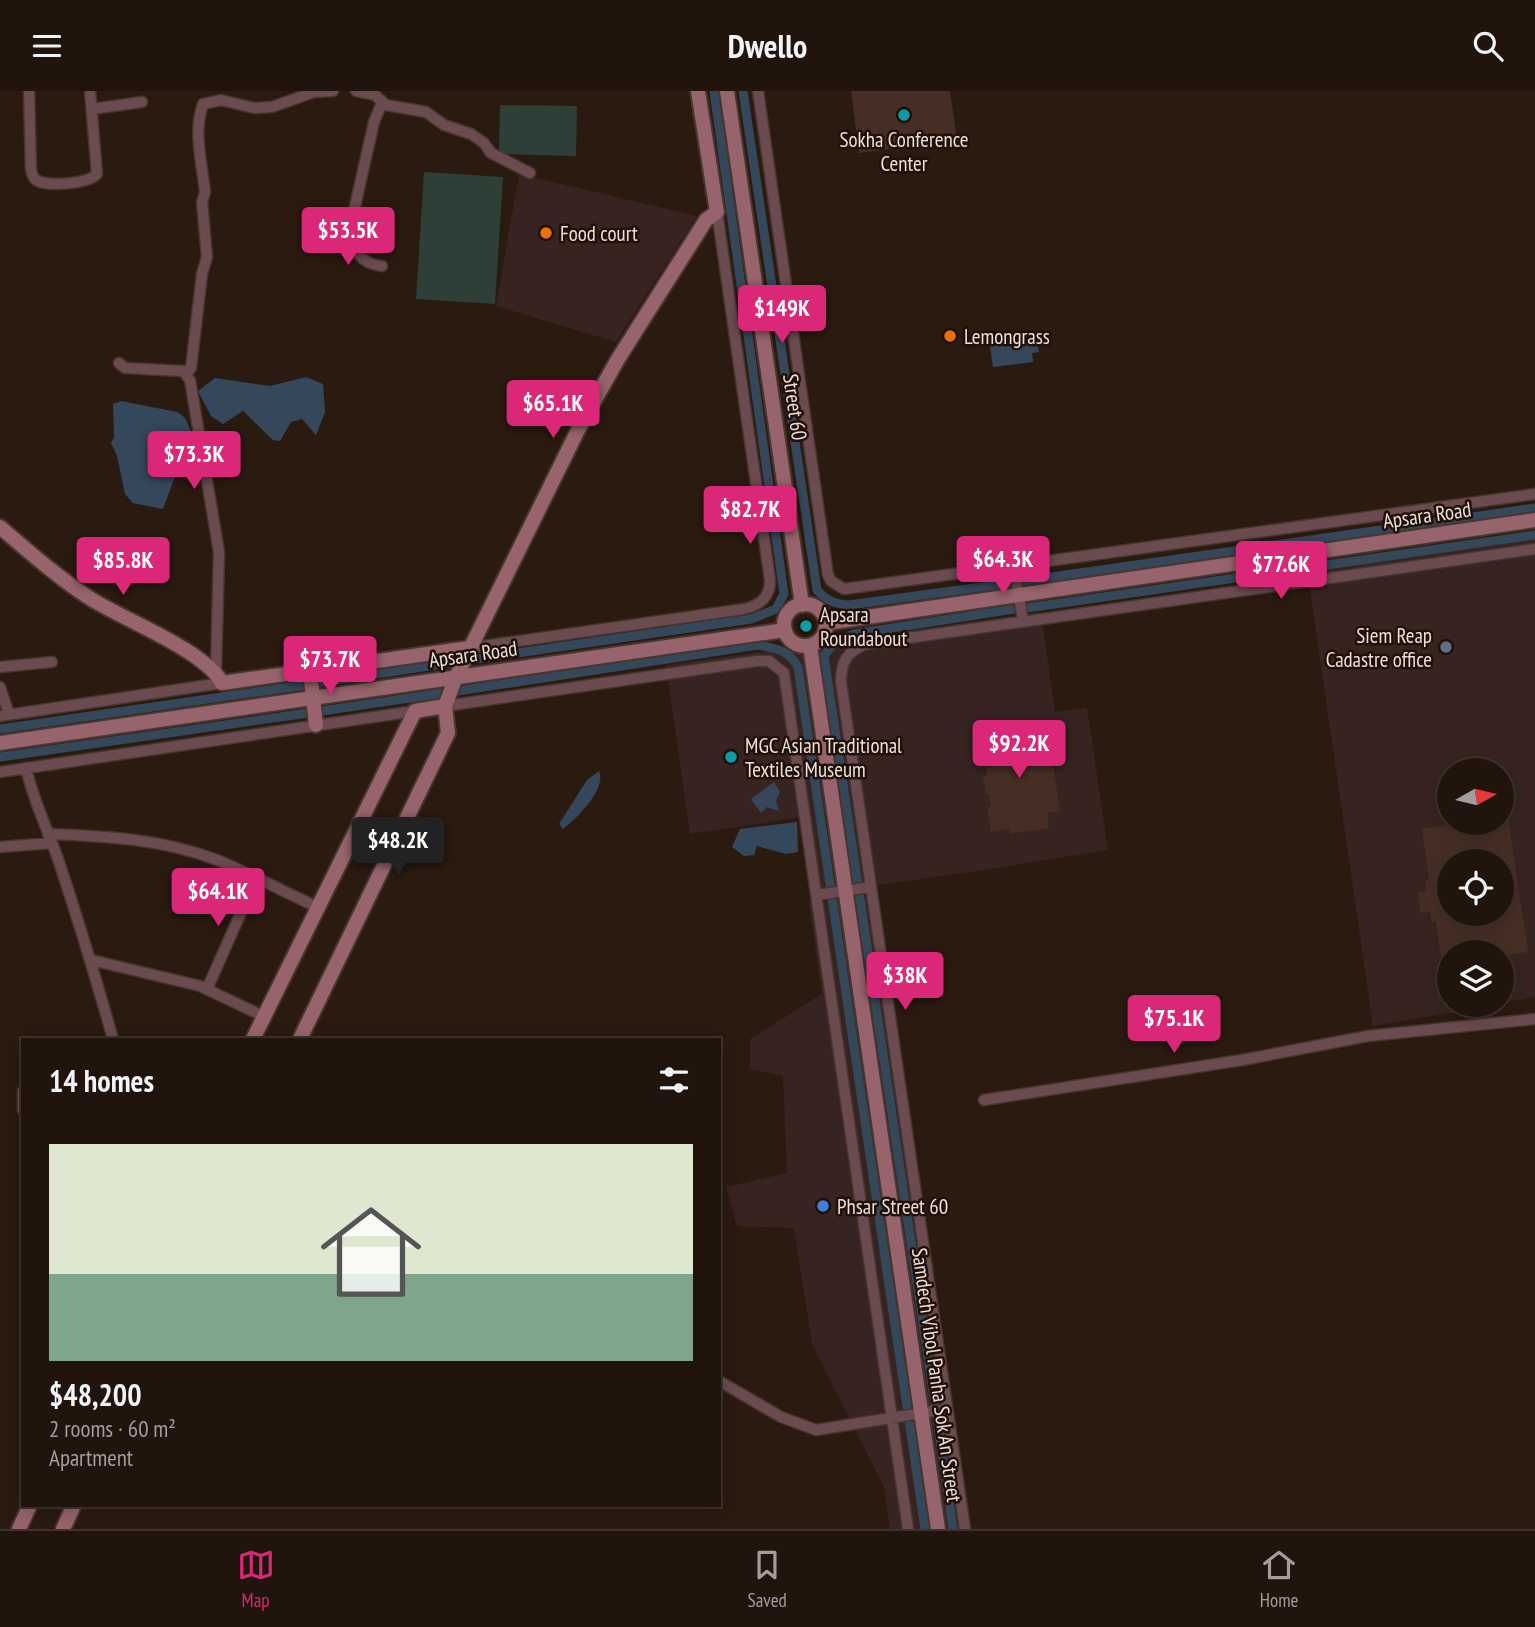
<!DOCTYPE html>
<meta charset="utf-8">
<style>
body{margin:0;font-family:"PT Sans Narrow",sans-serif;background:#2d211a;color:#f1f3f6;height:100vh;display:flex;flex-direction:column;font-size:26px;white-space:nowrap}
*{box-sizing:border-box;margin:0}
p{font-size:23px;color:#a29e9d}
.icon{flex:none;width:38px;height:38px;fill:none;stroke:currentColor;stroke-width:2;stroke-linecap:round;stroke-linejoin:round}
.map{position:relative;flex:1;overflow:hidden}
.sheet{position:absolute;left:21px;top:947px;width:700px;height:469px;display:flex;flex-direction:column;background:#20140c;border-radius:0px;box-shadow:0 4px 18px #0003,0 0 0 2px #3d332d}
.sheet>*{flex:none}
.needle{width:46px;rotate:82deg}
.tools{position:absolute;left:1437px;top:667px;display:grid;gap:14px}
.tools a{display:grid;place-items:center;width:77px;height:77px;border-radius:50%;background:#20140c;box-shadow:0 4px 18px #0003,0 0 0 2px #3d332d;font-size:35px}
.price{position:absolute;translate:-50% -60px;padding:0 16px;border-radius:7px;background:#db2777;color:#fff;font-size:23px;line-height:46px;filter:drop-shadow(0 2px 4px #0008)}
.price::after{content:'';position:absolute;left:50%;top:42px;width:21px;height:16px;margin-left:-10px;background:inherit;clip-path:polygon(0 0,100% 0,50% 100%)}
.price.current{background:#222;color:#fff}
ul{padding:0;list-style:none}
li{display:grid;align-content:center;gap:14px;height:371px;padding:0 28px}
li span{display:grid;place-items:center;height:217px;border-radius:0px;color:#555}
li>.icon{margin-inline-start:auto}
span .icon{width:126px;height:126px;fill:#fffc;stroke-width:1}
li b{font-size:30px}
h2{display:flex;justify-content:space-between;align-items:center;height:84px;padding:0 28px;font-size:30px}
header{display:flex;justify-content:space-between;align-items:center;height:91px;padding:0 28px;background:#20140c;font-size:32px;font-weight:700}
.menu{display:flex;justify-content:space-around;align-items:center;height:98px;border-top:2px solid #3d332d;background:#20140c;font-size:19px;color:#a29e9d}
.menu a{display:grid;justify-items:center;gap:4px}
.menu .current{color:#db2777}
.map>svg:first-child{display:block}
</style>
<header><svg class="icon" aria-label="menu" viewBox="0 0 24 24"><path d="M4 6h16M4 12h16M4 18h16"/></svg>Dwello<svg class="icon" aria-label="search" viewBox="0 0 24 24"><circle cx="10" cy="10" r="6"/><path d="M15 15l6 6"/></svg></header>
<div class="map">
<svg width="1535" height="1438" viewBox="0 0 1535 1438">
<rect width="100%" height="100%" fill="#2b1a10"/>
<path fill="#372420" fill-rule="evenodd" d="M519 83 697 125 616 251 496 215Z
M1535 446V906L1502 912V861H1449V914H1494L1373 935 1307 478ZM1449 679H1502V732H1449ZM1449 770H1502V822H1449Z
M1041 521 1055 621 1087 617 1108 759 978 780 815 803 803 726 690 743 666 574Z
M870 804 961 1438H890L884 1396 812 1253 794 1137 737 1135 726 1096 787 1082 783 985 750 978V948L822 903 809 812Z"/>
<path fill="#2d3f37" d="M500 14 577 15 576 65 499 63Z
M424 81 503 86 495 213 416 208Z"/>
<path fill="#35485b" d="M1032 243 1033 249H1037L1039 261 1032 262 1033 271 993 276 989 249Z
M306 286 323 293 325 321 316 344 302 328 291 331 280 350 273 349 243 320 223 333 211 325 198 300 215 287 270 295Z
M121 310 177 321C186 325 188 333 191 342L163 418 133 412 125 403 117 365 111 352 114 346 113 313Z
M599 680C607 697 577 728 563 738L559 733 587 689Z
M774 691 780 701 776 710 779 720 767 716 761 722 751 708Z
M797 731 798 761 786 763 757 755 754 764 744 765 732 756 740 738Z"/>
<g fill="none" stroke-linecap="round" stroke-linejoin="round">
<path stroke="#35485b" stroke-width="9" d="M743 0 817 499C827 510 835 513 849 514L1011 492
M1024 490 1535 417
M1027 517 1535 444
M476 568 751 528 776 518 784 503 714 0
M317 592 455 571
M458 600 758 554C775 557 789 559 798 576L925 1438
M322 620 443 602
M0 638 305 594
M0 666 308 622
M935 1313 824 565 835 551 854 543 1014 518
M937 1326 953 1438"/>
</g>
<path fill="#472e25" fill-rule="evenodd" d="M851 0H950L957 49 859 62Z
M1020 633V636L1031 634 1034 648 1049 646 1060 720 1047 722 1049 737 1010 743 1009 738 991 741 987 716H991L989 703 986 704 983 686 987 685 985 671H981L977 647 995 645 994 639Z
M1502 726H1508L1528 861 1502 865V861H1449V873L1442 874 1436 830 1432 831 1430 821 1421 822 1418 801 1427 800 1425 789 1429 788 1422 738 1468 732H1502ZM1449 770H1502V822H1449Z"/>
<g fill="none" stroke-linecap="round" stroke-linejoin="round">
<g stroke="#46362c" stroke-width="13">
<path id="street" d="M29 0 31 79C32 83 33 87 36 89 47 96 88 93 97 83L90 0
M356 0 375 4 386 14 426 21 444 34 471 43 484 52 491 62 530 82
M758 0 828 484 831 490 844 498 1535 403
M92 18 142 11
M382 175C360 173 353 158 346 139L351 133 374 31 382 12
M119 272 125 277 183 280 190 289 219 461 216 581
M187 282 191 277 202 183 207 166 202 111 205 101C202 72 193 41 203 13L221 9 254 17 272 16 314 1 333 0
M1014 476 1023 530
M469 557 744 518C761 514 770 506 770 489L717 121
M0 576 52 571
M0 596 9 623
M445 615 757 570H769L784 582 908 1438
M0 625 222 592
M26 677C33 709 47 737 58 768 78 828 96 888 113 948
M0 681 415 620
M48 743C105 745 163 748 217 769 252 783 285 802 320 817
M0 756 52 752
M817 804 871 796
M91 869 200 895 265 926
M207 898 256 788
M23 1000V1019
M984 1009 1242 969 1368 945 1535 928
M719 1290 781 1326 816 1339 947 1318
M965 1438 841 591C841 571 846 561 866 553L1535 458"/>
</g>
<g stroke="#46362c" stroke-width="18">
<path id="secondary" d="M727 0 802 514
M0 436C28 460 56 485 88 506 121 528 205 559 222 592L469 557
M784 534a21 21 0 1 1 42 0a21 21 0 1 1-42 0Z
M826 532 1535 429
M810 555 938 1438
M310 580 316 634
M0 652 785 539
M253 948 415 620 445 615
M300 948 448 642 445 615 456 586 579 337 618 268 706 129 717 121 698 0
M19 1438 30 1414
M63 1438 74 1414"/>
</g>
<use href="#street" stroke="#6b4b50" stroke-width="10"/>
<use href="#secondary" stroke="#97636c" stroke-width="14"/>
</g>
<g fill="#0f9aa8" stroke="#211008" stroke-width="2.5">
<circle cx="904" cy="24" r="7"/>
<circle cx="806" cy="535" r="7"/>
<circle cx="731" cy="666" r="7"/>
</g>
<g fill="#e8710a" stroke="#211008" stroke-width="2.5">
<circle cx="546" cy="142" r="7"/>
<circle cx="950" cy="245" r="7"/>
</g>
<circle fill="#5c6f8a" stroke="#211008" stroke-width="2.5" cx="1446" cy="556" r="7"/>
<circle fill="#3f7fe0" stroke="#211008" stroke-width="2.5" cx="823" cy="1115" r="7"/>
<g text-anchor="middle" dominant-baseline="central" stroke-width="5" stroke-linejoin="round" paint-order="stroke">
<g font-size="21" fill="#ebdfd9" stroke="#211008" text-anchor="start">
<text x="904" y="48" text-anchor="middle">Sokha Conference<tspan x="904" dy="24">Center</tspan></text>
<text x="560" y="142">Food court</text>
<text x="964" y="245">Lemongrass</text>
<text x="820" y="523">Apsara<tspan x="820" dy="24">Roundabout</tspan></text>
<text x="1432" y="544" text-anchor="end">Siem Reap<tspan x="1432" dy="24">Cadastre office</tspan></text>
<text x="745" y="654">MGC Asian Traditional<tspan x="745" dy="24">Textiles Museum</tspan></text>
<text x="837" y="1115">Phsar Street 60</text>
</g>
<g font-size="21" fill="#ebdfd9" stroke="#211008">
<text transform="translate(795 316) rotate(82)">Street 60</text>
<text transform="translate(1427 424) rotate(-8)">Apsara Road</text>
<text transform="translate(473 563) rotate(-8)">Apsara Road</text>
<text transform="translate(937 1284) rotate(82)">Samdech Vibol Panha Sok An Street</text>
</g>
</g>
</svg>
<div class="tools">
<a><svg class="needle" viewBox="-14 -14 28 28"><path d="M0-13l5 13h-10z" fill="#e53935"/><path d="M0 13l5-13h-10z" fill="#a29e9d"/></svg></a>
<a><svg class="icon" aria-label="locate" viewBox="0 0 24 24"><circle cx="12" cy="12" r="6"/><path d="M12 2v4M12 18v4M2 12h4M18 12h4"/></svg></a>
<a><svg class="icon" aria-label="layers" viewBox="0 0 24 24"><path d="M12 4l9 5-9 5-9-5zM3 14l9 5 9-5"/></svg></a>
</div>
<b class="price" style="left:348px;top:176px">$53.5K</b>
<b class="price" style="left:782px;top:254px">$149K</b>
<b class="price" style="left:553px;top:349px">$65.1K</b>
<b class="price" style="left:194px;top:400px">$73.3K</b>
<b class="price" style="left:750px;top:455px">$82.7K</b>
<b class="price" style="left:1003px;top:505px">$64.3K</b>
<b class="price" style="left:123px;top:506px">$85.8K</b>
<b class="price" style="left:1281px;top:510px">$77.6K</b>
<b class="price" style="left:330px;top:605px">$73.7K</b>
<b class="price" style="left:1019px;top:689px">$92.2K</b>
<b class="price current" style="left:398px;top:786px">$48.2K</b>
<b class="price" style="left:218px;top:837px">$64.1K</b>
<b class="price" style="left:905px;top:921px">$38K</b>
<b class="price" style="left:1174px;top:964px">$75.1K</b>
<section class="sheet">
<h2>14 homes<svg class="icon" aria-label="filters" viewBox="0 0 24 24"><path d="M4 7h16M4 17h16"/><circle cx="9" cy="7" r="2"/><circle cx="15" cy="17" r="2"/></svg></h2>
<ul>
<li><span style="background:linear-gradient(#dfe7d0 60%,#7fa58c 0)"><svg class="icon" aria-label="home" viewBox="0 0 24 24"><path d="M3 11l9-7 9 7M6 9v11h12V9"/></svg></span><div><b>$48,200</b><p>2 rooms · 60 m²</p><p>Apartment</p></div></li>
</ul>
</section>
</div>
<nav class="menu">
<a class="current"><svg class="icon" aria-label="map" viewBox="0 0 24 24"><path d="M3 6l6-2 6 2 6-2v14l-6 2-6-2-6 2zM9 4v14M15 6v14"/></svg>Map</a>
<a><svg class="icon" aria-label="saved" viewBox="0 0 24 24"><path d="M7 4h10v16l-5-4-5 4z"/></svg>Saved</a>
<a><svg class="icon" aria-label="home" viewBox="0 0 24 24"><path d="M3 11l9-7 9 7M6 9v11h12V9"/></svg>Home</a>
</nav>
